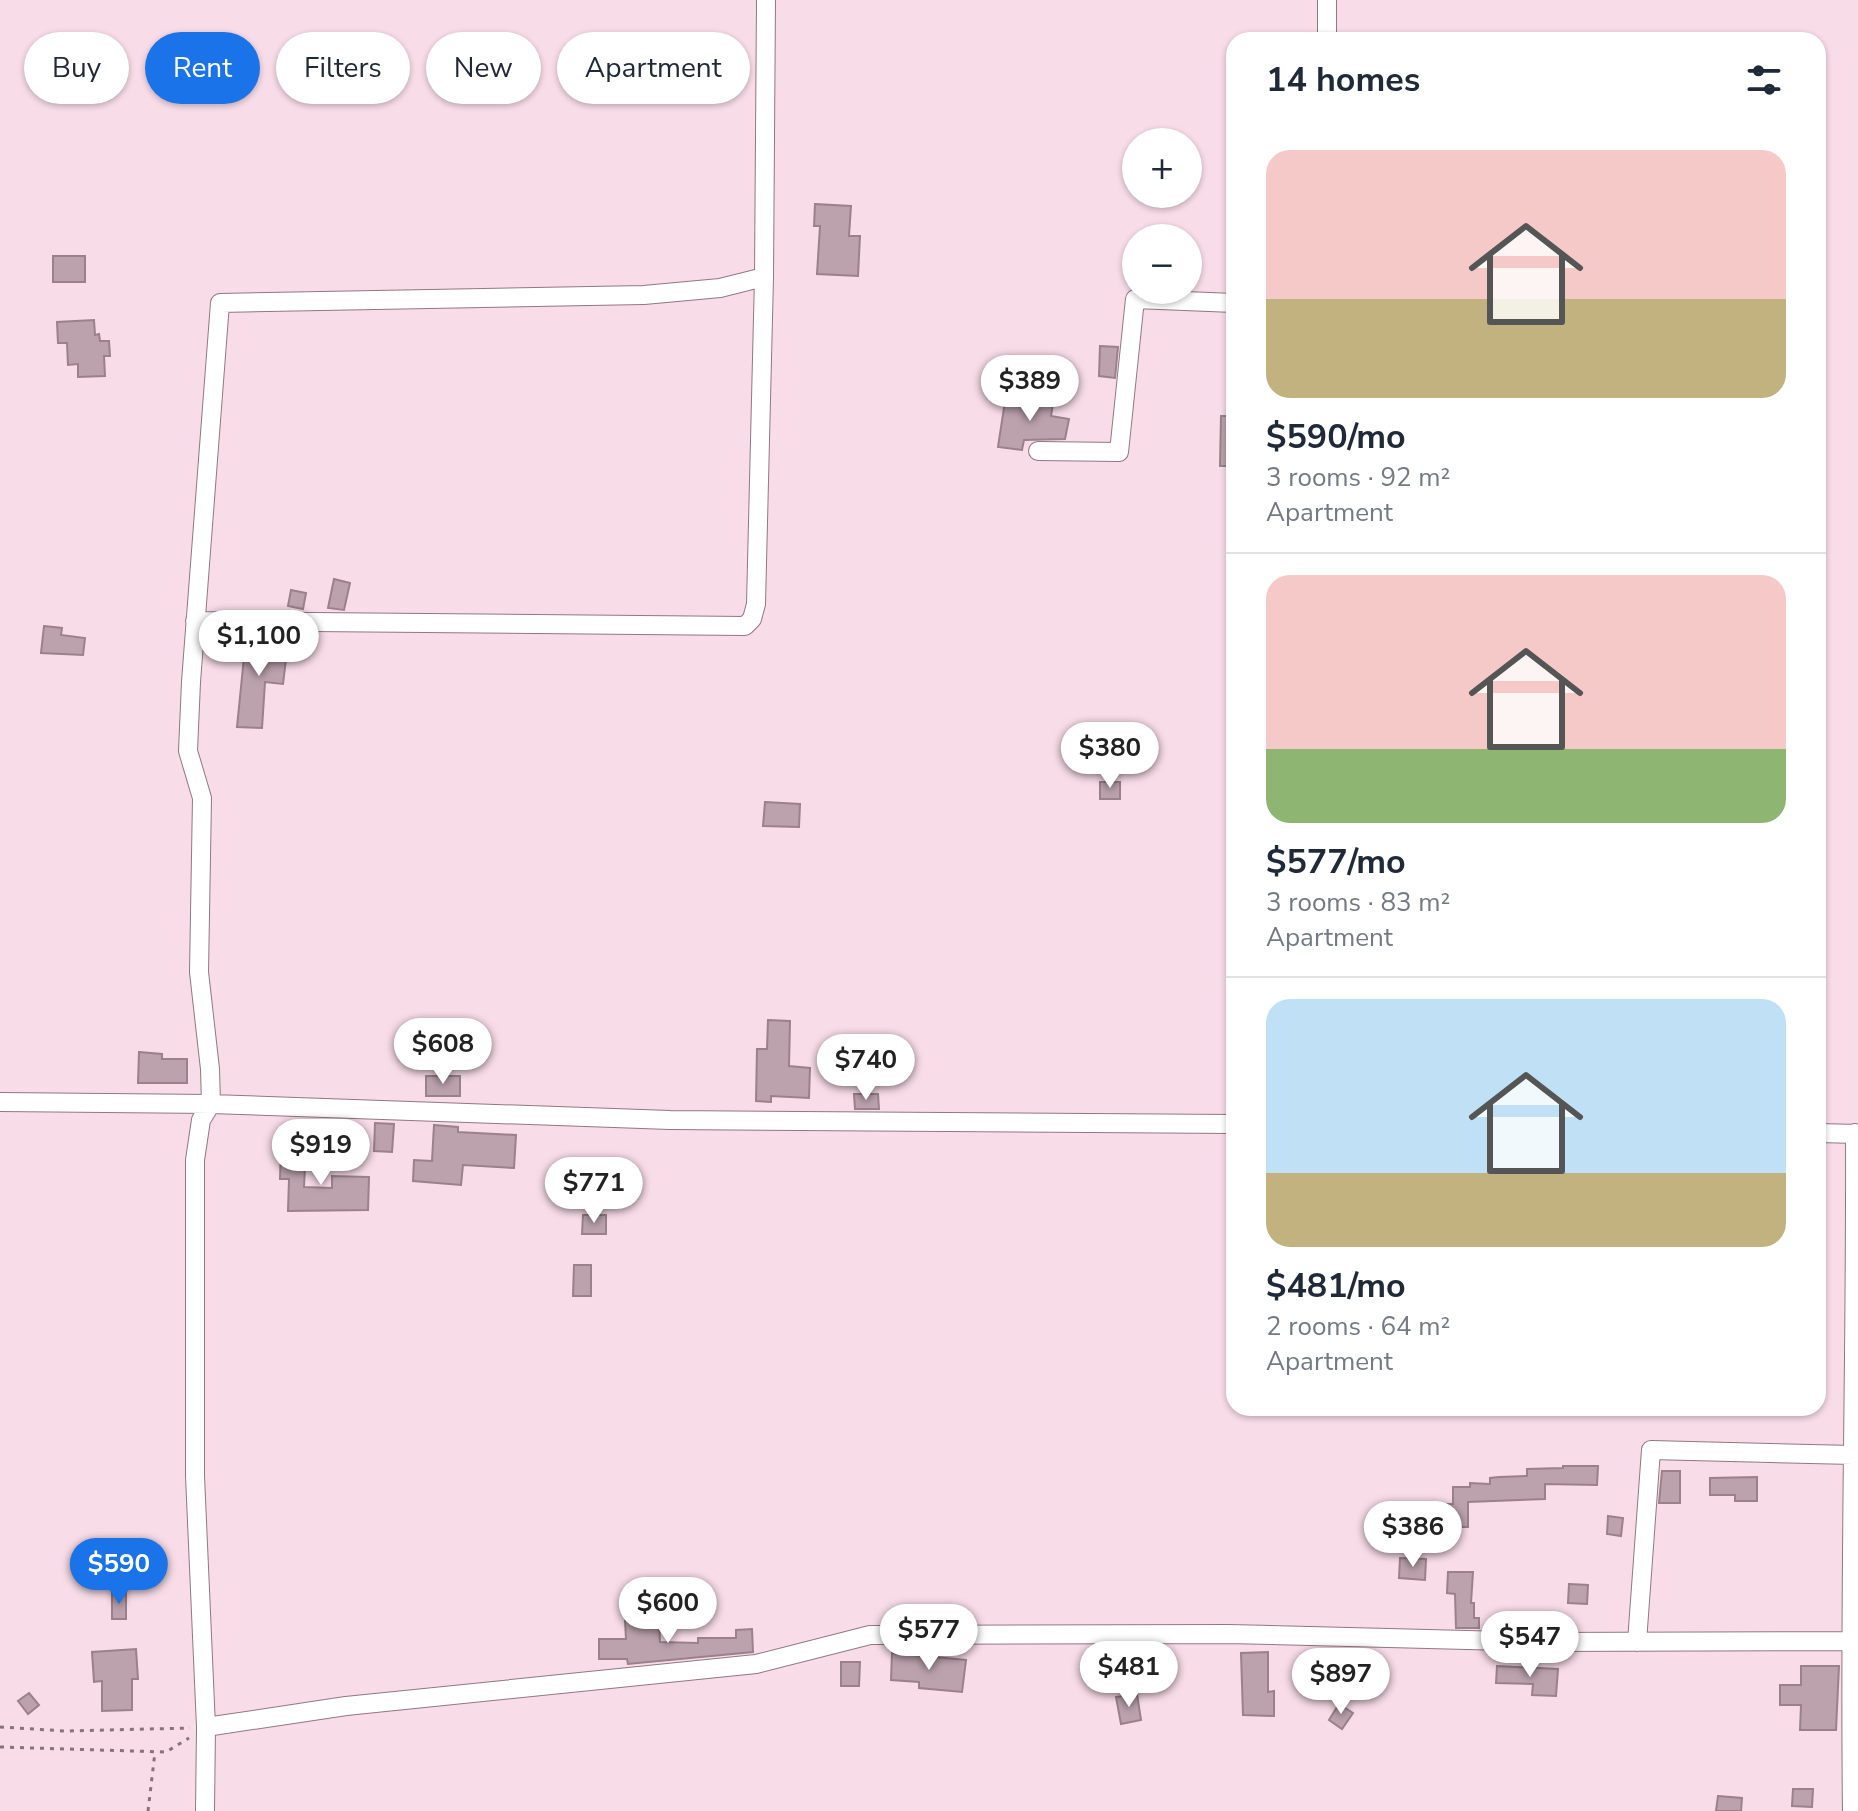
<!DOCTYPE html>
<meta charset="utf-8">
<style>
body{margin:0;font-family:"Nunito Sans",sans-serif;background:#f2f2f3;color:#1f2937;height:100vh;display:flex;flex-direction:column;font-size:30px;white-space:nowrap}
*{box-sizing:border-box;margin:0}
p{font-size:26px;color:#747a83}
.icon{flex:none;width:44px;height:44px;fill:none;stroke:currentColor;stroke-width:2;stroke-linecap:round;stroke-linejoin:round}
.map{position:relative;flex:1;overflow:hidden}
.sheet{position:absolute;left:1226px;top:32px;width:600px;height:1384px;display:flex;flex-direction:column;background:#fff;border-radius:24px;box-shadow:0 2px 6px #0004}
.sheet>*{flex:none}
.guide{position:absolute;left:24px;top:32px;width:760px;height:72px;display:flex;gap:16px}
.controls{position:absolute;left:1122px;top:128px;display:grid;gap:16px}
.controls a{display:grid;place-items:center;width:80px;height:80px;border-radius:50%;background:#fff;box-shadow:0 2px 6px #0004;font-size:40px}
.price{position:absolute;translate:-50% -68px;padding:0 18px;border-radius:28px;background:#fff;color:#222;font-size:26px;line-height:52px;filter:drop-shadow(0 2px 4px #0008)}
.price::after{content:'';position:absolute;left:50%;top:48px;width:24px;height:18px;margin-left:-12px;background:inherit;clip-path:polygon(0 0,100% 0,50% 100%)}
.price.active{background:#1a73e8;color:#fff}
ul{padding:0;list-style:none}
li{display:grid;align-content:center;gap:16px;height:424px;padding:0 40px}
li+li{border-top:2px solid #e0e1e3}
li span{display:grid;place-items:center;height:248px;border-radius:24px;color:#555}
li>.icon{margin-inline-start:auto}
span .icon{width:144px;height:144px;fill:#fffc;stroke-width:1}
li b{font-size:34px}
h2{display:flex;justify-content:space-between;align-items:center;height:96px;padding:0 40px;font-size:34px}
.pill{padding:0 28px;border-radius:36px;background:#fff;box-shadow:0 2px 6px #0004;font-size:28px;line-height:72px}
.pill.active{background:#1a73e8;color:#fff}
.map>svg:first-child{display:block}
</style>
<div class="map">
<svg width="1858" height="1811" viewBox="0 0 1858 1811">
<rect width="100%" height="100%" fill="#f8dce7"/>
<path fill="#bca2ac" stroke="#9b818b" stroke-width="2" d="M815 204 851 206 849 236H860L858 276 817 274 820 226H814Z
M53 256H85V282H53Z
M94 320 95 335 99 334 100 341H109L110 356H104L105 376 78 377V364L68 365 67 343H58L57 322Z
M1100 346 1118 347 1115 378 1099 376Z
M1032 394 1054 398 1051 416 1069 419 1065 439 1024 440 1022 450 998 447 1005 401 1030 403Z
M1221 416H1234V466H1220Z
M334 579 350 583 344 610 328 608Z
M291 590 306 593 303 609 288 606Z
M44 626 62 628 61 635 85 638 83 655 41 653Z
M246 637 288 642 283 684 265 682 262 728 237 727Z
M1100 782H1120V799H1100Z
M765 802 800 804 799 827 763 826Z
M768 1020 790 1021 789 1066 810 1068 809 1098 771 1096V1102L756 1101 757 1049H767Z
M139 1052 162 1054V1059H187V1083H138Z
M426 1076H460V1096H426Z
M854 1094H878L879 1109H855Z
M375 1123 394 1124 392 1152 374 1151Z
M434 1125 458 1127V1132L516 1135 514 1168 463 1165 461 1185 413 1181 414 1160 432 1161Z
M281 1147 306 1148 304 1187 332 1188V1176L369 1177 368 1210 288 1211 289 1179H280Z
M583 1215H606V1234H582Z
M574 1265H591V1296H573Z
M1563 1466H1598L1597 1485 1545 1484V1499L1468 1502V1527H1443V1504H1453V1487H1470V1483L1490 1484V1478L1499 1477 1527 1476V1469L1563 1468Z
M1662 1471H1680V1503H1659Z
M1757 1477V1501H1735V1495H1710V1478Z
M1391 1507 1414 1508 1413 1541 1390 1540Z
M1608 1516 1623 1518 1621 1536 1607 1534Z
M1400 1558 1426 1559 1425 1580 1399 1578Z
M1448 1572H1473L1471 1603H1474V1618H1479V1628H1456L1455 1594 1447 1593Z
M1569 1584 1588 1585 1587 1604 1568 1603Z
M112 1592H126V1619H112Z
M659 1619 660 1642 698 1643V1638H736V1630L752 1629 753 1652 628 1664 627 1659H599V1639H626L625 1621Z
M136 1649 138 1679H132V1710L102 1711V1681L94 1682 92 1652Z
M1268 1652V1692L1274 1691V1716L1243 1715 1241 1653Z
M892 1653 966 1660 962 1692 919 1688V1682L891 1680Z
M841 1662H860L859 1686H841Z
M1497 1666 1558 1669 1556 1696 1532 1695 1533 1684 1496 1683Z
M1801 1666H1839L1836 1730H1800L1801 1705H1780V1685H1801Z
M29 1693 39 1705 28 1714 18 1701Z
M1137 1694 1141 1720 1121 1724 1116 1697Z
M1339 1704 1353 1713 1342 1729 1329 1720Z
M1793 1789H1813L1812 1807 1792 1806Z
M1718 1796 1742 1798 1741 1811H1716Z"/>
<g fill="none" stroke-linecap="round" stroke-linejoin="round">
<g stroke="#917882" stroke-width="20">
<path id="minor" d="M1327 0V40
M1038 451 1119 452 1135 299 1234 303
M195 621 745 626 752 619 756 604 764 277
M0 1102 211 1104 670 1120 1234 1124
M1818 1133 1858 1134
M1637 1642 1651 1450 1853 1455
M206 1727 346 1706 756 1664 870 1635 1228 1634 1543 1642 1850 1641
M205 1811 206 1727 195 1476V1160L201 1120 211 1104 210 1069 199 972 202 798 188 751 191 682 220 303 644 295 720 288 764 277 766 0
M1852 1811C1849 1585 1856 1359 1855 1133"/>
</g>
<path stroke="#85747b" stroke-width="3" stroke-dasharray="4 6" stroke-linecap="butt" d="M0 1727 65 1731 190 1728
M0 1747 166 1752 189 1738
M148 1811 155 1752"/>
<use href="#minor" stroke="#fff" stroke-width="18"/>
</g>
</svg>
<div class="controls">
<a>+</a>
<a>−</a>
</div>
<b class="price" style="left:1030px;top:423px">$389</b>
<b class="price" style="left:259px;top:678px">$1,100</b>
<b class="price" style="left:1110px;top:790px">$380</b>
<b class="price" style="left:443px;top:1086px">$608</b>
<b class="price" style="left:866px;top:1102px">$740</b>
<b class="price" style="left:321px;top:1187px">$919</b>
<b class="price" style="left:594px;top:1225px">$771</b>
<b class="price" style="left:1413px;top:1569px">$386</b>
<b class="price active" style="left:119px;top:1606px">$590</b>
<b class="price" style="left:668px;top:1645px">$600</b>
<b class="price" style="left:929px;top:1672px">$577</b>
<b class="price" style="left:1530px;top:1679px">$547</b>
<b class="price" style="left:1129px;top:1709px">$481</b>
<b class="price" style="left:1341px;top:1716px">$897</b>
<div class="guide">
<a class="pill">Buy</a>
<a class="pill active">Rent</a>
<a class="pill">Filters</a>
<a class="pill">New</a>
<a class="pill">Apartment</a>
</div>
<section class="sheet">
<h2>14 homes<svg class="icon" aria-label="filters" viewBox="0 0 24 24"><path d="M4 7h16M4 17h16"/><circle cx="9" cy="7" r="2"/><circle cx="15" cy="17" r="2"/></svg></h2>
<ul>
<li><span style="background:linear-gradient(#f6c9c9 60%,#c2b280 0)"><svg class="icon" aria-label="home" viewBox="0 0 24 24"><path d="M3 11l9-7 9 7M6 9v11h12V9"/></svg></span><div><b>$590/mo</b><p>3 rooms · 92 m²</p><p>Apartment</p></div></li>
<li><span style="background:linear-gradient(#f6c9c9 70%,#8fb573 0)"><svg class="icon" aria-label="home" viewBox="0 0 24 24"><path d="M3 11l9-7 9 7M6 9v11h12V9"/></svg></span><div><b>$577/mo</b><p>3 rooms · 83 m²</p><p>Apartment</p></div></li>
<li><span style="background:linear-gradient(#bfe0f5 70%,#c2b280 0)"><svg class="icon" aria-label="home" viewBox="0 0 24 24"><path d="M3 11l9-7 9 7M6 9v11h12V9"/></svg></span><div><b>$481/mo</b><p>2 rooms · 64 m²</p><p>Apartment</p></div></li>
</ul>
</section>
</div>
